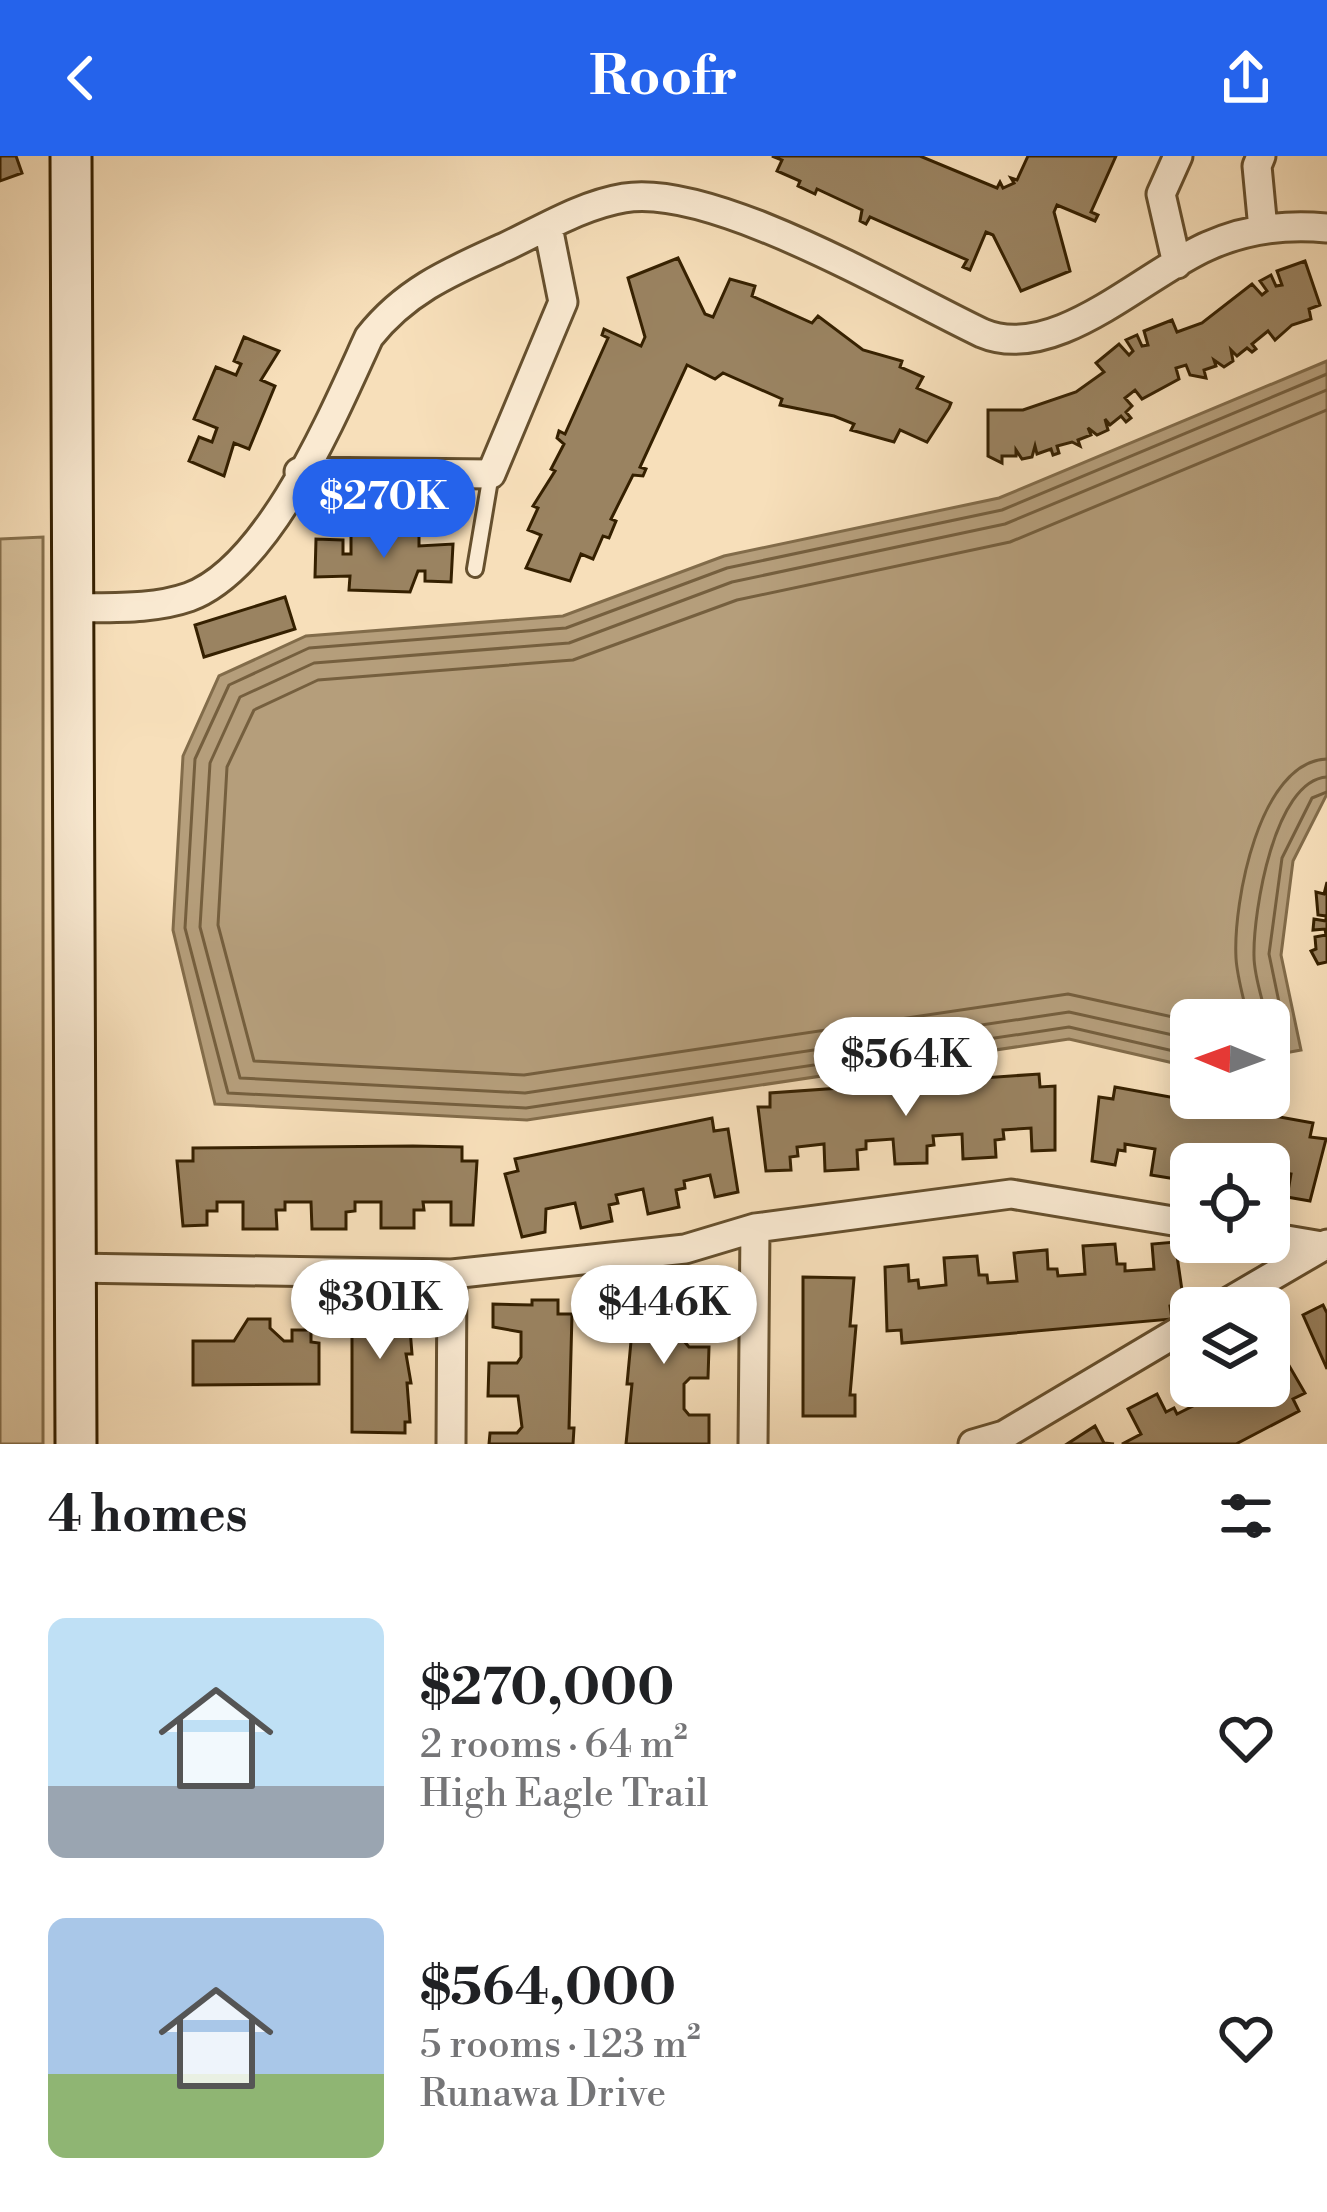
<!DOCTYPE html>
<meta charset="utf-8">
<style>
body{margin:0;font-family:"Libre Bodoni",serif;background:#f2f2f2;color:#202124;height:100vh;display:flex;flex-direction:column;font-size:45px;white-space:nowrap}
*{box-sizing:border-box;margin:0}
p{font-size:39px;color:#757577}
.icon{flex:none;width:66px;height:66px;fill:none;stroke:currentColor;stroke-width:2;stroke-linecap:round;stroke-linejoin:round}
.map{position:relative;height:1288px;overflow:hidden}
.panel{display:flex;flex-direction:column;background:#fff;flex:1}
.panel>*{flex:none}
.needle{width:78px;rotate:271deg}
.controls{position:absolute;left:1170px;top:843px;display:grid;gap:24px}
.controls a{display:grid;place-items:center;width:120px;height:120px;border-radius:18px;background:#fff;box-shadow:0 6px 30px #0003;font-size:60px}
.price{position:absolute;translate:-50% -102px;padding:0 27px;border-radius:42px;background:#fff;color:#222;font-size:39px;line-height:78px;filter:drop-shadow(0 3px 6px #0008)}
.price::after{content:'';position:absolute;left:50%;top:72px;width:36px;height:27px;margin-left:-18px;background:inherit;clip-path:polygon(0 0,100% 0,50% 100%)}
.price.active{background:#2563eb;color:#fff}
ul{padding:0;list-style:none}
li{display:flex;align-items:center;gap:36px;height:300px;padding:0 48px}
li span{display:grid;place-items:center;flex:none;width:336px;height:240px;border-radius:18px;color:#555}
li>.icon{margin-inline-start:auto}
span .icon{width:144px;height:144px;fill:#fffc;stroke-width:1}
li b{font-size:51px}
h2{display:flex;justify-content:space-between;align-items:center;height:144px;padding:0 48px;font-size:51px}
header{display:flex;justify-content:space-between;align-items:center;height:156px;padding:0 48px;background:#2563eb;color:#fff;font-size:54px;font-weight:700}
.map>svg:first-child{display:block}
</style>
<header><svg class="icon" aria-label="back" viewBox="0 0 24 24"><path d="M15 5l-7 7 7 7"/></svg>Roofr<svg class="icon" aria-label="share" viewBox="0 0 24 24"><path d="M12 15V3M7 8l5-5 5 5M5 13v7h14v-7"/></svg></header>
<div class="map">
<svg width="1327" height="1288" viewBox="0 0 1327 1288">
<rect width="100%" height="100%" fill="#f7dfba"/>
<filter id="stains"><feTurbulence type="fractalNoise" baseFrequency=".00167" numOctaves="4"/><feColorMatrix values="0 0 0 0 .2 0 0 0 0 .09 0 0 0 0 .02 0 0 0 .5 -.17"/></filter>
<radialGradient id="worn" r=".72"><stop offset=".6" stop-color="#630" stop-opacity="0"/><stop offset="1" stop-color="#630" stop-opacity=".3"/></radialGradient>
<path fill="#d6bf9a" stroke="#86704d" stroke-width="3" d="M43 381V1288H0V383Z"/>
<path fill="#b59e7b" stroke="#826c4a" stroke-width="3" d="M1327 205V638L1293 705 1281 799 1301 894 1269 900V864H1191V911L1069 883 527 964 215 948 173 774 183 600 219 520 306 480 563 460 724 400 999 342Z"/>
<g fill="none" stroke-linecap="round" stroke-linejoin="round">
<path stroke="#755f3e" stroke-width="3" d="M1244 864 1247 858C1243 840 1237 820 1236 802 1233 747 1259 605 1327 603
M1267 864C1263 844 1254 821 1254 800 1253 757 1274 624 1327 621
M1191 865 1068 838 524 919 254 905 218 769 227 611 254 554 318 524 573 504 737 444 1010 386 1327 254
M1191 883 1069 856 525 937 240 922 200 771 210 607 240 541 314 507 569 487 732 426 1005 368 1327 234
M1269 888 1286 880 1269 798 1282 702 1312 642 1327 636
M1191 899 1069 871 526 952 228 937 185 772 195 603 229 529 309 492 566 472 727 412 1002 354 1327 218"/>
</g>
<path fill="#9a8361" stroke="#352000" stroke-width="3" d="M0 0H16L22 17 0 25Z
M772 0H920L997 32 1000 26 1003 32 1014 27 1011 22 1017 24 1028 0H1116L1091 56 1098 59 1095 65 1057 49 1054 56 1070 115 1021 135 993 79 986 76 970 114 963 111 967 104 870 61 866 68 860 65 862 54 817 33 815 38 798 30 800 25 777 15 782 4Z
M678 102 705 158 713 161 730 123 755 130 752 140 812 167 818 160 863 194 902 205 900 211 923 221 917 232 951 247 949 252 927 286 900 274 894 286 851 274 854 268 834 260 780 249 782 243 723 217 715 223 687 209 640 311 646 313 643 320 633 319 611 363 616 365 609 382 603 380 593 403 581 398 570 425 526 412 541 379 528 374 538 352 533 350 555 315 551 313 564 288 557 282 559 275 565 278 608 182 602 179 604 173 641 190 645 181 628 122Z
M1305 105 1320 149 1309 153 1311 163 1292 169 1275 184 1268 175 1252 188 1256 193 1252 196 1247 192 1237 200 1231 194 1233 205 1224 211 1214 204 1216 210 1204 214 1206 222 1190 219 1186 209 1176 212 1179 223 1142 243 1135 234 1125 242 1132 250 1126 256 1131 262 1126 266 1121 260 1110 269 1105 263 1108 274 1097 279 1088 272 1091 279 1078 284 1080 290 1072 286 1057 290 1059 297 1053 299 1051 293 1037 298 1035 290 1032 301 1022 303 1016 294V300H1002V307L988 300V254H1023L1076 236 1104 216 1096 207 1119 188 1129 199 1133 195 1126 184 1137 179 1142 190 1148 189 1144 175 1172 164 1177 176 1202 167 1252 128 1262 139 1267 135 1260 125 1271 119 1276 130 1282 129 1277 115Z
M244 181 279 195 261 224 275 230 249 293 234 287 224 320 189 305 199 281 212 286 217 272 194 263 216 211 236 219 241 208 234 205Z
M351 374 419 376V390L453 388 451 426 425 425V415H418L410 436 349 434 350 420 315 421 316 383 343 384V398H351Z
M285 441 295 473 204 501 195 469Z
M1327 726V806L1318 808 1311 795 1316 793 1315 781 1326 779 1325 773 1313 774 1314 763 1326 765V760L1318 759 1316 736 1324 738Z
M1039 918 1040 931 1055 930V994L1032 995 1031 972 1003 974 1004 983 995 984 996 1001 963 1003 962 978 933 980 934 989 927 990V1007L895 1008 893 983 866 985V993L857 994 858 1013 825 1015 824 988 797 991 798 1000 790 1001 791 1014 766 1015 758 951H770V937Z
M1115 931 1313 967 1310 981 1326 983 1310 1045 1287 1041 1291 1018 1269 1014V1008H1222L1194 1000 1193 1008 1185 1007 1182 1024 1151 1019 1155 993 1125 988V995L1118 994 1115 1009 1092 1005 1099 941 1113 943Z
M712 962 714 975 728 973 738 1036 715 1041 710 1019 684 1025 685 1032 676 1034 679 1051 648 1058 643 1033 616 1039 618 1047 609 1049 612 1065 581 1072 575 1047 546 1053 545 1076 522 1081 505 1018 518 1015 515 1003Z
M413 990 462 991V1005H477L473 1069H451V1046H423L424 1054H414V1072H381V1046H355V1055L346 1056V1073H312L311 1046H285V1054H276L277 1073H243V1046H217V1055H207V1069L183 1070 177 1005H193V992Z
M1175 1086 1184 1148 1170 1150 1172 1163 902 1187 901 1174 887 1175 885 1111 908 1109 909 1125 918 1124 919 1132 946 1129 944 1102 977 1100 979 1119H987L988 1127 1017 1125 1014 1097 1047 1094 1048 1113H1057L1058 1120 1085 1118 1083 1090 1115 1088 1117 1108H1125V1115L1154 1113 1152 1088Z
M803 1121 854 1122 850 1170H856L850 1239H855V1260H803Z
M641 1127 704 1131V1152H689V1159H684L683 1184 689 1191H709L708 1222H690L684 1228V1253L689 1259H709V1288H626L632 1228H627L632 1175 626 1174 627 1141H640Z
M352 1136H407L412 1198H406L411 1227H407L410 1266H405V1277L352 1276Z
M532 1144H558V1158H572L569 1272H574L573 1288H489L490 1277H517L522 1271 518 1240H488L489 1207H517L521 1201V1176L493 1171V1148L532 1149Z
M1323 1149 1327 1157V1213L1303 1159Z
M248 1163H270V1172L284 1185H292V1174H311V1186L319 1187V1228L193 1229V1185H234Z
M1273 1182 1305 1237 1293 1243 1299 1255 1236 1288H1122L1141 1278 1128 1253 1157 1238 1166 1256 1174 1252 1177 1258 1203 1245 1194 1230H1269Z
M1095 1270 1104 1287 1114 1288H1067Z"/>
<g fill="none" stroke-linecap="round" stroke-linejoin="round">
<g stroke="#66502e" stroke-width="20">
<path id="lane" d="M475 413 491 318"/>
</g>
<g stroke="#66502e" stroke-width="33">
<path id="street" d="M1261 0 1257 10 1263 73
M1177 108 1161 38 1178 0
M299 316 491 318 563 146 548 71
M70 452C110 451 152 454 189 441 270 411 334 257 369 181 406 134 452 115 505 91 543 73 582 49 624 42 713 27 896 136 982 177 1055 208 1143 118 1208 90 1246 73 1286 68 1327 72
M1269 1081 1322 1090
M74 1112 452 1118 685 1093 755 1072 1011 1038 1191 1068
M1218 1152 1327 1088
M451 1288 452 1118
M753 1288 755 1072
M973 1288 1004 1279 1191 1168"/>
</g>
<g stroke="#352000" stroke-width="45">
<path id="secondary" d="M71 0 76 1288"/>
</g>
<use href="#lane" stroke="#faead2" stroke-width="14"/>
<use href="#street" stroke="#faead2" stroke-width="27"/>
<use href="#secondary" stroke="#faead2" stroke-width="39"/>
</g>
<rect width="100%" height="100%" filter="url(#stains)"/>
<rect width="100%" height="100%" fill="url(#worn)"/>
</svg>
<div class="controls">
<a><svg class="needle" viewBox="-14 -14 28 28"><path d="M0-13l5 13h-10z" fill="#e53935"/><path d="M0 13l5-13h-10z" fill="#757577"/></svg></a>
<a><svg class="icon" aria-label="locate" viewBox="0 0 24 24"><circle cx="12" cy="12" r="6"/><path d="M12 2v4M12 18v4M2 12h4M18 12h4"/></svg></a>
<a><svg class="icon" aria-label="layers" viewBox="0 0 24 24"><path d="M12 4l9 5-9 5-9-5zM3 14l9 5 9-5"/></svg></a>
</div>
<b class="price active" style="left:384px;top:405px">$270K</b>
<b class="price" style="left:906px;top:963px">$564K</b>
<b class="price" style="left:380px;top:1206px">$301K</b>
<b class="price" style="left:664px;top:1211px">$446K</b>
</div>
<section class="panel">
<h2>4 homes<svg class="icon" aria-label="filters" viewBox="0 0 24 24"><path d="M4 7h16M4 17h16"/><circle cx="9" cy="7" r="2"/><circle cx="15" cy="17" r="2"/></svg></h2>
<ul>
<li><span style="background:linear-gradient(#bfe0f5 70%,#9aa5b1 0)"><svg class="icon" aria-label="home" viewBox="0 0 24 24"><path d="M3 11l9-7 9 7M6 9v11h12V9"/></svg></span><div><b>$270,000</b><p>2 rooms · 64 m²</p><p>High Eagle Trail</p></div><svg class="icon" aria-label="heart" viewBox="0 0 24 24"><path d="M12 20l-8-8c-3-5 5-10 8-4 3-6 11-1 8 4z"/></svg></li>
<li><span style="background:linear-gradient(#a9c7e8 65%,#8fb573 0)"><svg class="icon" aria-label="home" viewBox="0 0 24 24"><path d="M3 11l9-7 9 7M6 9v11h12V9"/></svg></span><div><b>$564,000</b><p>5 rooms · 123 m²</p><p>Runawa Drive</p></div><svg class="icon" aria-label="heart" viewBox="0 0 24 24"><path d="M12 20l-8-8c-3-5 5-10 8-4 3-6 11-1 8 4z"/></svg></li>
</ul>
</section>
